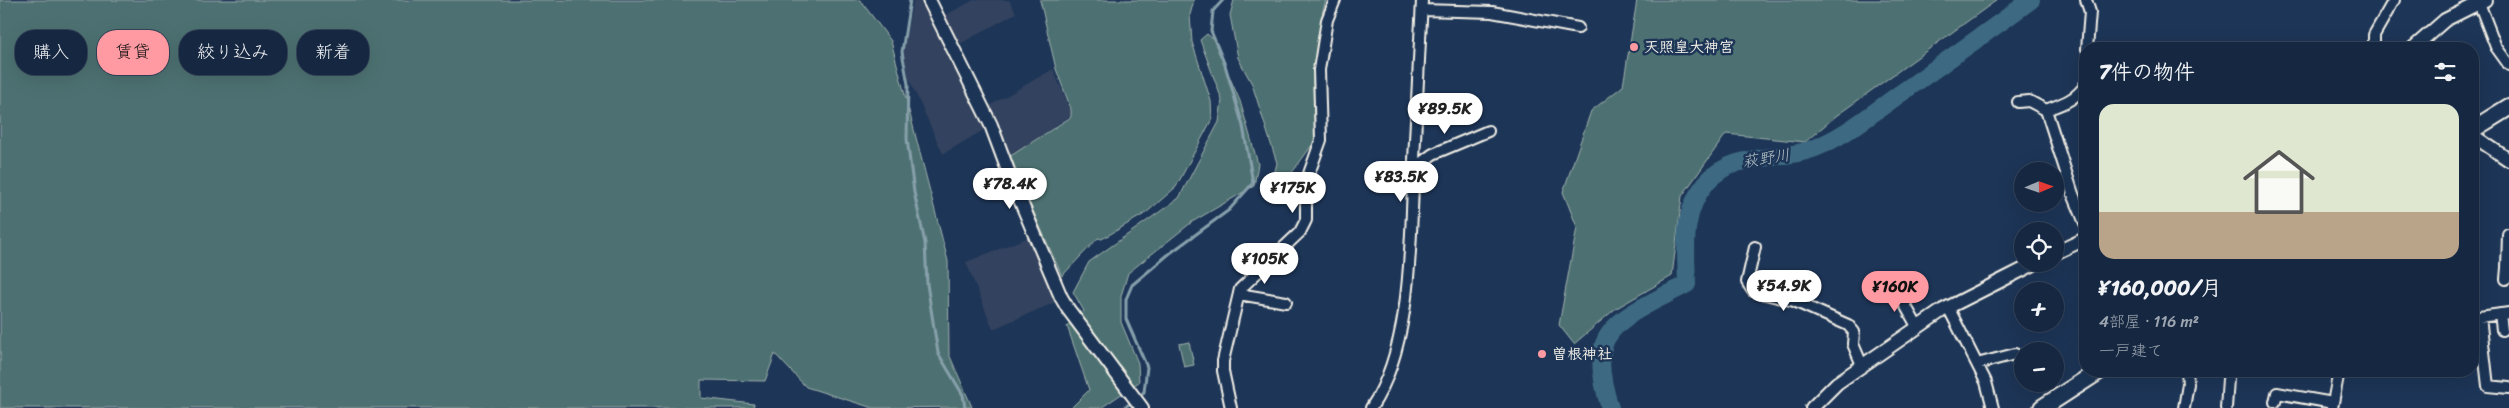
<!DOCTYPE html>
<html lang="ja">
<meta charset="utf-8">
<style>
body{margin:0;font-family:Sriracha,"Klee One",sans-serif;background:#1f3048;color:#f1f3f6;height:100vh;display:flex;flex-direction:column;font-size:19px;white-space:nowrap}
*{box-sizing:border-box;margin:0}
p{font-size:16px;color:#9ea6b1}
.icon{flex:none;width:28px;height:28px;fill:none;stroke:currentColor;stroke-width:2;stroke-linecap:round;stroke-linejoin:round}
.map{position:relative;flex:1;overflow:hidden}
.details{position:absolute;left:2079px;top:42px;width:400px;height:335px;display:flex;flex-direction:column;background:#162841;border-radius:20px;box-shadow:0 5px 20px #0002,0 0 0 1px #35445a}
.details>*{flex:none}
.top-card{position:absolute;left:15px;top:30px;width:475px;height:45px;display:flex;gap:10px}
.needle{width:32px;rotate:88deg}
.tools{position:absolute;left:2014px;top:162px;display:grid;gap:10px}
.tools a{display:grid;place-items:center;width:50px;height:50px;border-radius:50%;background:#162841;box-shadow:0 5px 20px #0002,0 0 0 1px #35445a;font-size:25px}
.price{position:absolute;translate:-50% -42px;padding:0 11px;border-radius:18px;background:#fff;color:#222;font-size:16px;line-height:32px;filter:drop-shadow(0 1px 2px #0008)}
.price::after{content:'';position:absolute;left:50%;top:30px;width:15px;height:11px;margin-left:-8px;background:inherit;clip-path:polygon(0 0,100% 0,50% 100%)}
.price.on{background:#ff9aa2;color:#111}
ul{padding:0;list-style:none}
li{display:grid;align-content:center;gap:10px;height:265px;padding:0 20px}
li+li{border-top:1px solid #35445a}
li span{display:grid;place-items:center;height:155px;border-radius:15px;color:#555}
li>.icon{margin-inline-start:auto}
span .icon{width:90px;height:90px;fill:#fffc;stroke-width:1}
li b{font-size:21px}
h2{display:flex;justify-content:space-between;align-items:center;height:60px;padding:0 20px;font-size:21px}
.chip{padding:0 18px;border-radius:20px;background:#162841;box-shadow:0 5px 20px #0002,0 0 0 1px #35445a;font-size:18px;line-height:45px}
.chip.on{background:#ff9aa2;color:#111}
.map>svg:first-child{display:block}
</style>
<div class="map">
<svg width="2509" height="408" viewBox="0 0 2509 408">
<rect width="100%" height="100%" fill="#1d3557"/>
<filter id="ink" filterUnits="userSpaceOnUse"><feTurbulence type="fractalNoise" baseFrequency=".02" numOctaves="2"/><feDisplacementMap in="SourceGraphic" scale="10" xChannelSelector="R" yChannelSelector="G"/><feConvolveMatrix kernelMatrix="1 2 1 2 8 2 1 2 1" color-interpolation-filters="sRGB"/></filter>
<g filter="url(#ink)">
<path fill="#33435e" d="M923 0 987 128 943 154 909 79 903 52 913 1Z
M974 0H1009L1016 13 958 45 944 16Z
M1053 69 1070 109V116L1009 157 989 106Z
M1029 237 1056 302 993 329 966 262Z"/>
<path fill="#4e7172" stroke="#a1b1ad" d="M0 0H860L891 41 948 261 949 354 972 407 873 408 806 387 775 354 765 381 701 380V398L754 404 753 408H0Z
M1040 0H1194L1190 15 1192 42 1211 101 1212 119 1176 187 1146 213 1102 239 1098 238 1062 276 1009 157 1071 117V109L1056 69Z
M1234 0H1326L1323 10 1313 80 1315 141 1278 192 1270 190 1277 163 1252 84 1238 58 1230 15Z
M1637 0H1997L1836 116 1805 142 1726 134 1682 196 1672 276 1615 309 1574 344 1559 325 1577 227 1563 192 1591 111 1623 86Z
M1207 34 1213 39 1240 101 1258 164 1254 186 1192 222 1128 273 1121 296V322L1138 363 1139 382 1101 408H1071L1089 390 1067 326 1084 311 1073 292 1089 262 1179 198 1219 122 1222 100 1200 40Z
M1189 342 1194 365 1184 367 1179 344Z"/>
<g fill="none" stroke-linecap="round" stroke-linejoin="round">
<path stroke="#87a0ab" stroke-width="3" d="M910 0 902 52 908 84 907 139 914 192 925 243 927 284 938 353 963 395 965 408
M1137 398 1144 392 1147 367 1126 319V299L1132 285 1169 254 1229 210 1253 183 1243 126 1225 65 1211 31 1213 11 1223 0
M1123 408 1133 402"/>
<path stroke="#3e6a82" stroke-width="18" d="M1610 408C1605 392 1598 364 1603 347 1611 316 1661 299 1687 284 1686 249 1681 213 1706 183 1736 148 1784 164 1822 145 1852 131 1878 109 1904 91 1946 61 1989 31 2031 0"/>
<g stroke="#f4f1e8" stroke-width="14">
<path id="minor" d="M2086 0 2090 12 2087 49
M2479 3 2496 47 2509 65
M1422 10 1492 12 1578 28
M2374 49V35L2394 0
M2018 102 2029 101 2046 110 2073 194 2085 223
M2046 110C2061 104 2076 100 2085 85
M1414 168 1433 154 1488 131
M2508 234 2507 268H2509
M1755 247 1747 282 1753 291 1794 301 1848 325 1854 332 1853 344 1862 365
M2506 279 2507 268
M1895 287 1918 328
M1239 294 1286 302
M1948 307 1986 382 1993 408
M2500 314 2502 330
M2480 317 2488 386 2509 388
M2472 318 2509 313
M1977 364 2015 354
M2275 402 2277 393 2333 403
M1231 408 1223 371V361L1240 289 1300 232 1306 220V182L1321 140 1319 70 1327 20 1335 0
M1371 408C1414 344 1410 235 1414 160 1417 107 1419 53 1422 0
M2184 408 2188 384 2187 371
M2226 408 2228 379
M2332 408 2339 371"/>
</g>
<g stroke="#f4f1e8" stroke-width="16">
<path id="tertiary" d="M929 0 991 125 1010 176 1061 297 1068 309 1142 408
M2412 49 2445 20 2485 0
M2472 135 2509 160
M2055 253 2085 239
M1812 408 1837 383 1943 310 2034 264"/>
</g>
<g stroke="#f4f1e8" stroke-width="20">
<path id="trunk" d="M2472 130 2509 107
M2042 408 2099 371"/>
</g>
<use href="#minor" stroke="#1d3557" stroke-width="10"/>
<use href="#tertiary" stroke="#1d3557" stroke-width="12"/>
<use href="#trunk" stroke="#1d3557" stroke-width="16"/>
</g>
</g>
<g fill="#ff9aa2" stroke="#1d3557" stroke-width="2">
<circle cx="1634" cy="47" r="5"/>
<circle cx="1542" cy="354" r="5"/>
</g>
<g text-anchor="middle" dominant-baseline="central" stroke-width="5" stroke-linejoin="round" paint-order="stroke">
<g font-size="15" font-weight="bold" fill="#f4f1e8" stroke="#1d3557" text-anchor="start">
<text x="1644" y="47">天照皇大神宮</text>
<text x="1552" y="354">曽根神社</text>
</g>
<g font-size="16" font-style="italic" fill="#b4c2c4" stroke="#1d3557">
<text transform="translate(1766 158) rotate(-9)">萩野川</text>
</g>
</g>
</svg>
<div class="tools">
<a><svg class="needle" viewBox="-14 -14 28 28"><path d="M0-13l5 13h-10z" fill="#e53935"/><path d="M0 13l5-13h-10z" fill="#9ea6b1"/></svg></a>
<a><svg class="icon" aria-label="locate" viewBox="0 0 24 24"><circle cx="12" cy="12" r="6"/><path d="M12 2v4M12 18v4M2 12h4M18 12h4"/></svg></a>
<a>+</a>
<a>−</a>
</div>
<b class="price" style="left:1445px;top:135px">¥89.5K</b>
<b class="price" style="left:1401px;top:203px">¥83.5K</b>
<b class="price" style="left:1010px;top:210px">¥78.4K</b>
<b class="price" style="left:1293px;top:214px">¥175K</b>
<b class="price" style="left:1265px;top:285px">¥105K</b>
<b class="price" style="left:1784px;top:312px">¥54.9K</b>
<b class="price on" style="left:1895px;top:313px">¥160K</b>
<div class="top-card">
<a class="chip">購入</a>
<a class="chip on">賃貸</a>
<a class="chip">絞り込み</a>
<a class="chip">新着</a>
</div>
<section class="details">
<h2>7件の物件<svg class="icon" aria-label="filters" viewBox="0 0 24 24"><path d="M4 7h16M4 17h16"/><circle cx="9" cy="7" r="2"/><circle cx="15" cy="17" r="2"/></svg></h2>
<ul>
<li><span style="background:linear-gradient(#dfe7d0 70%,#b9a48a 0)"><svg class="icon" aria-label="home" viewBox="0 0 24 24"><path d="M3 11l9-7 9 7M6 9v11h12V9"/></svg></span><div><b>¥160,000/月</b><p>4部屋 · 116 m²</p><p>一戸建て</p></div></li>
</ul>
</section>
</div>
